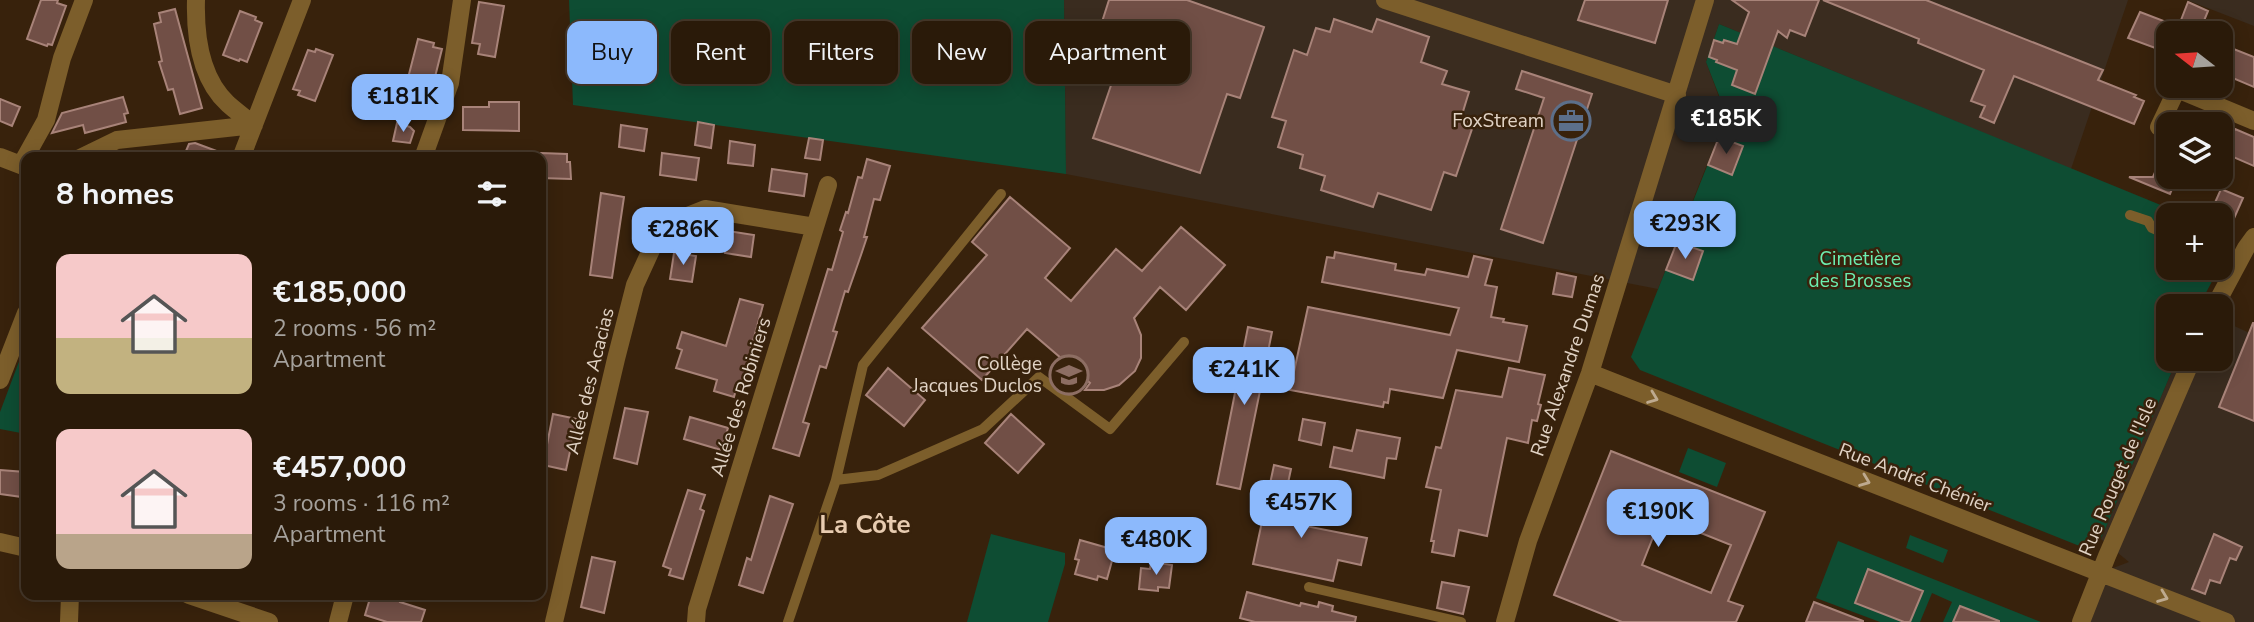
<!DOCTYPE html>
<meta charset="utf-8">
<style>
body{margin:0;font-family:"Nunito Sans",sans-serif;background:#362717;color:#f1f3f6;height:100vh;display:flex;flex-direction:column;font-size:26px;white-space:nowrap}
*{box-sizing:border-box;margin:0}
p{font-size:23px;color:#a5a19c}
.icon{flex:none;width:38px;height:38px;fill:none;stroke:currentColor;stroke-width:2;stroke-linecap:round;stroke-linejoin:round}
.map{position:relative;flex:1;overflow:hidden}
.side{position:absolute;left:21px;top:152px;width:525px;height:448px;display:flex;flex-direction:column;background:#2a1a09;border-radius:14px;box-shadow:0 4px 18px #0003,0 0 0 2px #46382a}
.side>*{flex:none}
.hud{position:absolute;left:567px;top:21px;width:665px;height:63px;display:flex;gap:14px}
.needle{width:46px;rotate:287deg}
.fabs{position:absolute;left:2156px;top:21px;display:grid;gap:14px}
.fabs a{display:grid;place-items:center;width:77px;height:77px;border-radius:14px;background:#2a1a09;box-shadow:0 4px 18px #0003,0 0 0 2px #46382a;font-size:35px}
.price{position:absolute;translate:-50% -60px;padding:0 16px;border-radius:14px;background:#8cb9fc;color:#111;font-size:23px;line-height:46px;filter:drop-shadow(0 2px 4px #0008)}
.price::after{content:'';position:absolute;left:50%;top:42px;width:21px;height:16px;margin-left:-10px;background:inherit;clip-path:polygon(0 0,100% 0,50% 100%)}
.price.current{background:#222;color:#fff}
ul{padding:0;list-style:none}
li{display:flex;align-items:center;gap:21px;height:175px;padding:0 35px}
li span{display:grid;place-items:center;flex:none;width:196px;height:140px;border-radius:14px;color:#555}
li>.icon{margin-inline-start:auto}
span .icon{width:84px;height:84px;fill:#fffc;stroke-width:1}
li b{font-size:30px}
h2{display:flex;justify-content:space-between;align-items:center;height:84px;padding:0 35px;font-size:30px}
.chip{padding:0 24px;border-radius:14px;background:#2a1a09;box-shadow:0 4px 18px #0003,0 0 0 2px #46382a;font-size:24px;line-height:63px}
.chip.current{background:#8cb9fc;color:#111}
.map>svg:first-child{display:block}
</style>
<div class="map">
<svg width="2254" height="622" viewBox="0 0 2254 622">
<rect width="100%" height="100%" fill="#38220c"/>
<path fill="#3a2c1f" d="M1064 0H2128L2071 169 1719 24 1706 62 1726 116 1658 289 1066 174Z
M2187 0H2254V26Z
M2221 320 2254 335V622H2080L2100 573 2129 562 2101 539 2177 359H2221Z"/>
<path fill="#0e4d33" d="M569 0H1064L1066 174 573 105Z
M1719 24 2185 215H2168V268H2219L2199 306H2168V359H2177L2101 539 2082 547 1640 370 1631 357 1727 116 1706 62Z
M26 343V434L0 429V412Z
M1688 448 1726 463 1717 487 1679 472Z
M991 534 1065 553V564L1048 622H967Z
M1910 535 1948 550 1943 563 1906 548Z
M1838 541 2041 622H1943L1952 602 1932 593 1920 622H1880L1816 598Z"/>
<path fill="#714f46" stroke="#a88379" stroke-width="2" fill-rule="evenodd" d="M41 0H58L57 3 66 6 52 45 48 44 47 46 27 39Z
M1109 0H1187L1264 27 1240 98 1227 94 1200 173 1093 138 1120 59 1093 50Z
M1585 0H1668L1655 43 1578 20Z
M1732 0H1819L1805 36 1790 30 1787 38 1778 31 1755 94 1732 85 1737 70 1716 62 1717 60 1709 57 1714 40 1723 43 1724 40 1737 44 1749 12Z
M1823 0H1926L2103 70 2098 80 2136 95 2134 97 2144 101 2134 124 2014 76 1994 123 1980 117 1985 106 1971 101 1984 70 1918 43 1919 39Z
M479 2 504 6 495 57 478 54 480 44 472 43Z
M2188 2 2208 11 2199 33H2176Z
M175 9 202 108 180 114 173 89 168 90 159 62 162 61 154 24 161 22 159 13Z
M240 11 256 17 255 20 262 23 247 62 240 59 239 61 223 55Z
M2140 12 2169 23 2158 49 2128 38Z
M1334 19 1372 32 1377 19 1429 37 1421 62 1447 71 1442 84 1469 92 1461 118 1474 123 1456 176 1444 172 1431 210 1378 193 1373 207 1321 190 1325 176 1300 168 1303 155 1278 147 1286 121 1272 117 1294 50 1307 55 1316 28 1330 32Z
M418 39 434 43 433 47 442 49 432 89 407 82Z
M2221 44 2254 57V87L2221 73Z
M316 49 333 55 315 101 298 95 300 91 293 89 308 50 315 52Z
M1522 71 1592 94 1543 243 1501 229 1544 98 1516 89Z
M123 97 128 113 124 114 126 122 85 133 83 125 52 133 62 113Z
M0 99 20 107 12 126 0 121Z
M489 102H519V131L463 130V107H489Z
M698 122 714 125 711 148 695 145Z
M397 123 410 127 414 131 410 143 393 141Z
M621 125 647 129 644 151 619 147Z
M2235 129 2254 137V166L2224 153Z
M1719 137 1743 146 1732 175 1708 165Z
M809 138 823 140 820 160 805 158Z
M730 141 755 145 753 166 728 163Z
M2168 142V177H2177L2170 194 2129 177H2153Z
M195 143 230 156V158H183L189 144Z
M541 153 567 154V162H570L571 179 541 178Z
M662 153 699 158 696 180 660 175Z
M867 159 890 166 880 200 874 199 864 237H867L861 255 848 292 845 291 833 331 837 332 826 368 820 366 803 422 809 424 799 456 773 448 828 269 832 270 843 232 840 230 846 212 848 213 858 177 862 178Z
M772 169 807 174 804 196 769 191Z
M2221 189 2243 198 2232 223 2221 218V215L2210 214Z
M601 193 624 197 612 278 590 275Z
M1010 197 1070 248 1045 278 1071 301 1116 249 1142 271 1181 227 1225 265 1186 310 1160 287 1134 318 1141 335V358L1135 371 1119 385 1104 390H1085L1090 383 1027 329 982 380 922 328 987 255 972 242Z
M728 231 754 235 751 257 725 253Z
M1677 242 1703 251 1693 280 1666 270Z
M1335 252 1396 264 1395 270 1425 275 1427 269 1468 277 1474 256 1492 260 1485 285 1497 287 1491 317 1504 319 1503 322 1527 326 1519 362 1457 350 1443 398 1390 389 1388 403 1384 402 1383 407 1290 390 1308 307 1450 335 1459 308 1322 282 1327 257 1334 258Z
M674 253 696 256 692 282 670 279Z
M1557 273 1576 277 1572 297 1553 294Z
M740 299 763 305 740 388 737 386 734 397 714 391 717 380 676 368 682 350 677 348 682 332 726 346Z
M2253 323H2254V421L2219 407Z
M1248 327 1272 332 1240 489 1217 484Z
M888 368 925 400 904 426 866 395Z
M1509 368 1545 375 1538 404 1541 405 1537 421 1532 420 1528 443 1507 438 1487 536 1459 530 1454 556 1432 552 1434 541H1431L1441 490 1426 487 1436 447 1441 448 1456 390 1502 397Z
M625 408 648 412 637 464 614 458Z
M553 414 577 419 566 470 543 465Z
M1011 414 1044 444 1018 473 985 443Z
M690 417 728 428 721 450 684 439Z
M1303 419 1325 423 1321 445 1299 440Z
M1357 430 1400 438 1396 459 1387 458 1384 478 1330 467 1334 447 1352 451Z
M1611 451 1765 512 1728 601 1743 606 1736 622H1622L1554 595ZM1661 517 1731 545 1711 593 1642 565Z
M1274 465 1291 469 1280 521 1367 538 1361 565 1338 560 1333 581 1253 564Z
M0 470 25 472 22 497 0 494Z
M688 490 705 495 700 509 704 511 683 579 669 575 671 569 663 566Z
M770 496 793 504 763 593 739 585 747 558 751 560Z
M2214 534 2242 547 2236 560 2230 558 2220 583 2210 580 2205 594 2192 589Z
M1080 540 1115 550 1107 579 1098 576 1097 580 1075 574 1079 560 1075 559Z
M592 557 615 562 604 613 581 607Z
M1151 562 1172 565 1169 588 1158 587V591L1139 589 1141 568 1150 569Z
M1868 569 1923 591 1910 622H1904L1855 603Z
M1442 582 1469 587 1463 614 1437 608Z
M1247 592 1300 606 1301 603 1318 607 1319 602 1333 606 1332 611 1356 617 1355 622H1255L1240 618Z
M371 595H402L400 602 425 610 421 622H387L365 615Z
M1814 602 1863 621V622H1806Z
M1960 606 1999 621V622H1953Z"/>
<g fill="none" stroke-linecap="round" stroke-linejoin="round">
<path stroke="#7c5e2b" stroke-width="10" d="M2130 215 2148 221 2152 228 2168 235
M836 480 863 365 1001 194
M1309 587 1461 622
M788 622 836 480 878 475 983 429 1039 377 1110 429 1184 342"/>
<path stroke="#7c5e2b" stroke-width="18" d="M196 0C195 36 200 78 228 104 236 111 245 118 254 125
M1385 0 1677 95
M2159 127 2177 89 2254 121
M0 157 26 167
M80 158 117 140 254 125
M241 158 302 0
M423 158 450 83 462 0
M21 165 46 120 62 58 84 0
M2215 306 2246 248 2254 237
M1590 373 2226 622
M0 380 26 313
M0 542 26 548
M189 595 269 622
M69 622 70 595
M338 622 345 595
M554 622 616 359 635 285 662 226 705 209 815 227
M696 622 697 609 828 185
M1505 622 1528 541 1590 373 1705 0
M2081 622 2107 556 2192 359"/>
</g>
<defs><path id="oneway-chevron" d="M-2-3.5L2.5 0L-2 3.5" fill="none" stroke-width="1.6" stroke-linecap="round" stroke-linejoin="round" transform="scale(1.75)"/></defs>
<g stroke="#beaa8f">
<use href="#oneway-chevron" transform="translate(1653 398) rotate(21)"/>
<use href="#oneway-chevron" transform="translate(1865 481) rotate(21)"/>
<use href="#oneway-chevron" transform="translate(2163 597) rotate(21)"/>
</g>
<defs>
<g id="office-ring" transform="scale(2.0125)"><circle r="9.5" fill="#38220c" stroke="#5c6f8a" stroke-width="1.5"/><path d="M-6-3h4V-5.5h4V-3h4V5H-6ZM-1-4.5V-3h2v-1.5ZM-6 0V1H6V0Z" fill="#5c6f8a"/></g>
<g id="school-ring" transform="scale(2.0125)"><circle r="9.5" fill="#38220c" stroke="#8d6e63" stroke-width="1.5"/><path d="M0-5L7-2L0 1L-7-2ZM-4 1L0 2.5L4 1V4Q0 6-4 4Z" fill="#8d6e63"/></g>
</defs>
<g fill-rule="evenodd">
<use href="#office-ring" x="1571" y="121"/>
<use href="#school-ring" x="1069" y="375"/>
</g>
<g text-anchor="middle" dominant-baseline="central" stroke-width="5" stroke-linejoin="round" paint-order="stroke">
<g font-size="19" fill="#e1d3c5" stroke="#38220c" text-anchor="end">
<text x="1544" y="121">FoxStream</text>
<text x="1042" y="364">Collège<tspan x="1042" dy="22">Jacques Duclos</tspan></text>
</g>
<g font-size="19" fill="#6cedb0" stroke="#38220c">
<text x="1860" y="259">Cimetière<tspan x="1860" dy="22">des Brosses</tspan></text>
</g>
<g font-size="19" fill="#e1d3c5" stroke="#38220c">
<text transform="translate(1568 365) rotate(-71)">Rue Alexandre Dumas</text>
<text transform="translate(590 381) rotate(-76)">Allée des Acacias</text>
<text transform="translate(741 397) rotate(-73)">Allée des Robiniers</text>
<text transform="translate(2118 477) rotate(-67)">Rue Rouget de l'Isle</text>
<text transform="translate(1915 478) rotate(21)">Rue André Chénier</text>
</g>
<g font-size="26" font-weight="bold" fill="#e8ccb1" stroke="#38220c">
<text x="865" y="524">La Côte</text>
</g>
</g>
</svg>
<div class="fabs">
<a><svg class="needle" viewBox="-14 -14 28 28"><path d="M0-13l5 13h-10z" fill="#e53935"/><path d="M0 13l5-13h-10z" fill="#a5a19c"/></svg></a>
<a><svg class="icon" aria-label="layers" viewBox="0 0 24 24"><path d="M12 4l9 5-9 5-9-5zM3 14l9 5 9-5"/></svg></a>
<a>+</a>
<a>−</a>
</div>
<b class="price" style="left:403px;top:134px">€181K</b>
<b class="price current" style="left:1726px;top:156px">€185K</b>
<b class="price" style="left:1685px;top:261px">€293K</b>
<b class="price" style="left:683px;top:267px">€286K</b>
<b class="price" style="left:1244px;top:407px">€241K</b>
<b class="price" style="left:1301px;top:540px">€457K</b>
<b class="price" style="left:1658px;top:549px">€190K</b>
<b class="price" style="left:1156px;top:577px">€480K</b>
<div class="hud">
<a class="chip current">Buy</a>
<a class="chip">Rent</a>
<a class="chip">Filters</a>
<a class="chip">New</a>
<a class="chip">Apartment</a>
</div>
<section class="side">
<h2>8 homes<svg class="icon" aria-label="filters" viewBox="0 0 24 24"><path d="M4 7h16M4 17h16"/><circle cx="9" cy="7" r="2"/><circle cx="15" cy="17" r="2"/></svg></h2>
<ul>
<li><span style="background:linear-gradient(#f6c9c9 60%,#c2b280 0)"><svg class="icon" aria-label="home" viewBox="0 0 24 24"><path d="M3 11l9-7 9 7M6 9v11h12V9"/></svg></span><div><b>€185,000</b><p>2 rooms · 56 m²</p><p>Apartment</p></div></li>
<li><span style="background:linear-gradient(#f6c9c9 75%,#b9a48a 0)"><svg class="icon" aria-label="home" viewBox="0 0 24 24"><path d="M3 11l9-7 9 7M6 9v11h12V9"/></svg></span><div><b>€457,000</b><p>3 rooms · 116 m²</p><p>Apartment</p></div></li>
</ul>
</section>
</div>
